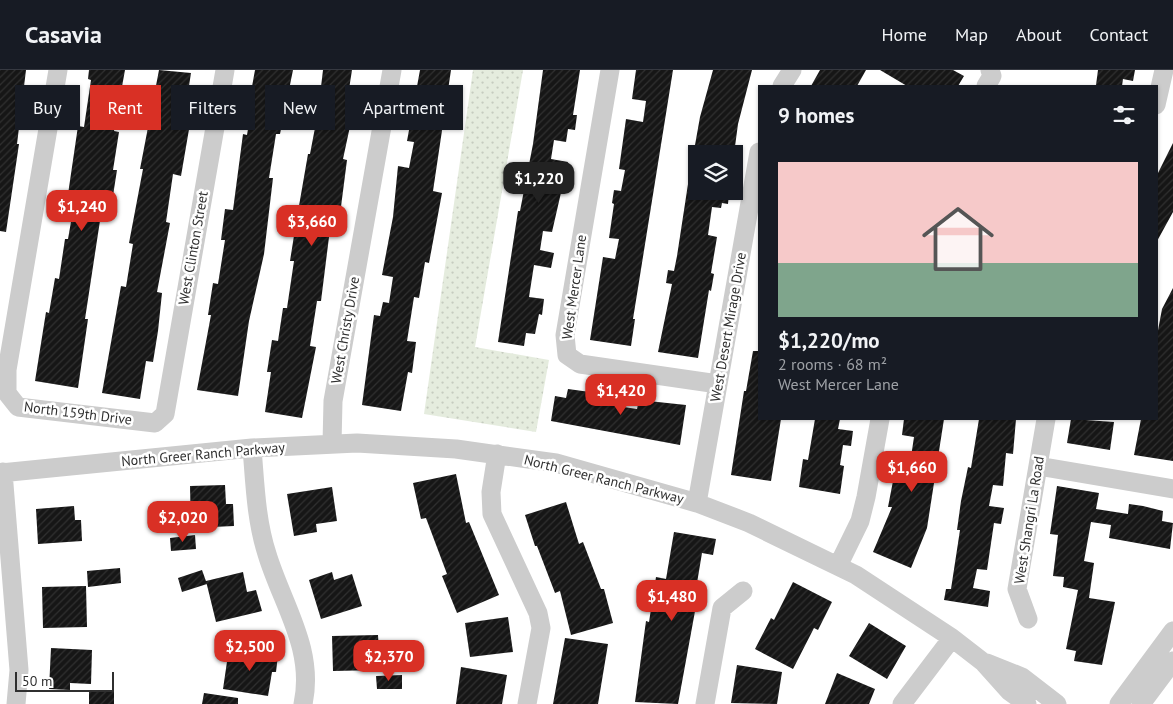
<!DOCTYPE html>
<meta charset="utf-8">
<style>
body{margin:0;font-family:"PT Sans",sans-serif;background:#242831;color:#f1f3f6;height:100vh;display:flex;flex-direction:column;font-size:19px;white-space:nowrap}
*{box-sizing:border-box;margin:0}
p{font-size:16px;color:#9ea1a6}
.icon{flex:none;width:28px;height:28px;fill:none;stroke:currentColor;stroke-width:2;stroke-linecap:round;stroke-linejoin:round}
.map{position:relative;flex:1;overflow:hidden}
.drawer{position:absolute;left:758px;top:15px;width:400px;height:335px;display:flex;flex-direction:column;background:#171b24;border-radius:0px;box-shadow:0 1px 4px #0004}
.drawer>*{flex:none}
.guide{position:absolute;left:15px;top:15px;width:475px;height:45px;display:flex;gap:10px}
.controls{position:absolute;left:688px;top:75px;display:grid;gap:10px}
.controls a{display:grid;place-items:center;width:55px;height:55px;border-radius:0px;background:#171b24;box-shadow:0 1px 4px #0004;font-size:25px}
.scale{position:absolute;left:15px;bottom:12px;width:99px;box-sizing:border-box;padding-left:5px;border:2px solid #2f2f2f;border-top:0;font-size:14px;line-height:18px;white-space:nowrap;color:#2f2f2f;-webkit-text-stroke:4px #fff;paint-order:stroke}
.price{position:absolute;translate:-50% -42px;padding:0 11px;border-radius:10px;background:#d93025;color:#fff;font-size:16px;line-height:32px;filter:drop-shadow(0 1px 2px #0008)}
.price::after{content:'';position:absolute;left:50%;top:30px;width:15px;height:11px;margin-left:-8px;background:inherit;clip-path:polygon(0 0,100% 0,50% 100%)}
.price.on{background:#222;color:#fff}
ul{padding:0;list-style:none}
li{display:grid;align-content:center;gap:10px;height:265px;padding:0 20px}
li span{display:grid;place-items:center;height:155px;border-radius:0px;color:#555}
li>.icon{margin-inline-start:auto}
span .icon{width:90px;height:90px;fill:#fffc;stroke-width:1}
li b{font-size:21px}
h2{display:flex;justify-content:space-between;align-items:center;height:60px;padding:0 20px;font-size:21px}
.pill{padding:0 18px;border-radius:0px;background:#171b24;box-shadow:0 1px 4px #0004;font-size:18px;line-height:45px}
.pill.on{background:#d93025;color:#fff}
header{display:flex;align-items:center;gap:30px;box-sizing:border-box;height:70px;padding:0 25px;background:#171b24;border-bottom:1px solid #363941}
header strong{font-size:24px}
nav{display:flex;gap:28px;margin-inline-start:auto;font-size:18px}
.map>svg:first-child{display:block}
</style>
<header>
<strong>Casavia</strong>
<nav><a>Home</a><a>Map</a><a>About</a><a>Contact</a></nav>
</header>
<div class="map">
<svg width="1173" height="634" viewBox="0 0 1173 634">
<defs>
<pattern id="park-dots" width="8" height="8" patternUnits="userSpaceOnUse" patternTransform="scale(1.25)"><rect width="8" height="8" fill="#e5ecde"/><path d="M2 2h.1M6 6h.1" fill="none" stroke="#c5cbbf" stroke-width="1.8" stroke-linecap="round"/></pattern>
<pattern id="building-hatch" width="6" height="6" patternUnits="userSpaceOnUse" patternTransform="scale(1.25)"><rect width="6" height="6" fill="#161616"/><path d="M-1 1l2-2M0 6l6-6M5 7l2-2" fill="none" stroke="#303030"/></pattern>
</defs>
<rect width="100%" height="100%" fill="#fff"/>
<path fill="url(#park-dots)" d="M473 0H523L475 277 549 290 536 362 424 344Z"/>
<path fill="url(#building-hatch)" d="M0 0H26L17 74H19L6 162 0 161Z
M89 0H125L114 61 119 62 113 100H117L112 132 103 131 85 249H88L78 318 35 311 46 242 49 243 55 208 59 209 65 169H68L72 146 61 144 63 130 67 131 78 56 84 57 91 10 88 9Z
M159 0 191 3 186 35 193 36 181 106 173 104 166 152 170 153 157 222 162 223 158 261 153 292 146 291 140 329 102 323 121 216 126 217 133 174 129 173 143 99H140Z
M255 0H293L280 64H276L269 108H273L264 184 249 251 238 326 197 320 211 245H208L213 213 218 214 225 170H221L225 139 233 140 243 64 247 65 254 22H251Z
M323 0H352L347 32 357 34 355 47H352L343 89 347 90 338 160 330 159 321 231H317L310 276 316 277 302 348 265 342 271 302H267L272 270 278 271 283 238H287L294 191H290L296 153 308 84H310L318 42Z
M420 0H451L433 121 442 123 429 193 425 192 419 228 414 227 407 271 416 272 412 303 408 302 401 341 362 335 374 245 380 246 383 232 389 233 393 207 382 205 393 147 398 96 409 98 414 72 407 71Z
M543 0H580L573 45H577L575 60 568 59 566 72 554 70 551 89 568 92 552 162 543 161 540 180 554 183 551 198 534 195 529 227 544 229 542 245 539 244 535 264 526 263 524 276 498 272 518 141H520L533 74Z
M636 0H673L633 249H635L631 276 590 270 603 187 615 189 619 169 609 168 614 134 612 133 614 120 621 121 625 100 619 99 626 49 643 52 646 31 632 29Z
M713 0H752L738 54 734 84H696L697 76 695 75 700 47Z
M820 0H866L857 16H811Z
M880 0H953L964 6 958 16H907Z
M1098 0H1135L1133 11 1123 9 1122 16 1096 15Z
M1173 73V142L1156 173V107Z
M690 101H696V121L729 123 728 134 722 133 721 138 712 137 708 165 717 167 711 203 714 204 711 221 709 220 698 288 658 282 672 214 666 213 668 200 674 201 677 186Z
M1173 218V391L1134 385 1141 349H1156V271L1162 239Z
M753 281H759V349H781L771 411 731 405 744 321H746Z
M591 317 606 319 603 334 637 339 639 330 686 335 680 375 551 351 555 326 566 328 568 319 590 322Z
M815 349H840L838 359 853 361 851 376 843 375 840 395 844 396 840 424 799 417 803 389 808 390Z
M904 349H944L927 458 911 498 873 482 892 437H888L898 385 911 387 914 367 902 365Z
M979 349H1016L1013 384 1006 383 1003 416 993 415 989 436 1004 438 1001 454 994 453 987 500 977 499 973 518 990 521 988 537 944 530 946 519H951L960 460H957L961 431 968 397 971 398Z
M1071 349 1114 352 1110 380 1067 373Z
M456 404 466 453 469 452 499 525 457 543 442 506 447 504 426 448 421 449 413 413Z
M225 415 226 434H233L234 456 191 458 190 416Z
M1057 416 1099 423 1096 439 1128 444 1129 434 1143 436 1163 441 1162 451 1173 453 1170 479 1109 468 1111 455 1091 452 1084 491 1094 493 1089 528 1115 532 1102 595 1074 591 1076 581 1066 579 1078 520 1063 517 1064 507 1053 506 1058 465 1050 464Z
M332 417 337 451 316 454 317 462 294 466 287 424Z
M566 432 579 474 583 472 601 519H604L613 553 571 565 560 521 555 523 537 476H535L525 445Z
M74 436 75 450H81L82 471 38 474 36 439Z
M674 462 716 469 713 485 702 483 697 513 700 514 678 634 635 632 646 551 649 552 656 507 666 509Z
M195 465 196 479 171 481 170 468Z
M120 498 121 513 88 517 87 501Z
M202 500 207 514 182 522 178 508Z
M243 502 247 522 256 520 262 541 216 552 206 511Z
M332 502 334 510 352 504 362 536 321 549 309 510Z
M793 512 832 532 818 560 814 558 793 599 755 579 771 548 774 550Z
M86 516 87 557 43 558 42 517Z
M508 547 513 582 470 587 465 553Z
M869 553 906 576 887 609 849 586Z
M378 565 380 600 333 601 332 566Z
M565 568 608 574 598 634H553Z
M51 578 92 580 91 614 70 613V620L49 619Z
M229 578 278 585 276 602H272L268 626 223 619Z
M737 595 782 602 777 634 731 633Z
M461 597 507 605 502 634H456Z
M837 603 875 619 869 634H825Z
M402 605V619H377L376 606Z
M89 622H114V634H89Z
M204 623 238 628V634H202Z"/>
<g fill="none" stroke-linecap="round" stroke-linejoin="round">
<path stroke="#ccc" stroke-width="19" d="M58 0 7 300V323L18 337 155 353 165 344 225 0
M610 0 565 265 567 285 580 294 718 314
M782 16 792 0
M986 16 992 6 990 0
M1156 35 1164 0
M332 374 333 331 392 0
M252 378C255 414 256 450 267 484 282 534 315 579 303 634
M497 384 491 422 492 444 538 543 541 558 527 634
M1038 396 1173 419
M3 402 19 600 16 634
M0 403 252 378 357 373 456 379 556 393 697 433 749 453 856 505 952 568 983 592 1009 621 1027 634
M697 433 759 82
M838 496 860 451 866 427 880 349
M1028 549 1017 519 1046 349
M987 593 1022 607 1057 634
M705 634 722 538 743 521
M902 634 952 568
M1119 634 1173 561
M1141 634 1173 591"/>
</g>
<g text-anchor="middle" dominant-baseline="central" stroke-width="5" stroke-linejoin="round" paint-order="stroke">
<g font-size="14" fill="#2f2f2f" stroke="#fff">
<text transform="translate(193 178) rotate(-80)">West Clinton Street</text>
<text transform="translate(574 217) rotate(-82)">West Mercer Lane</text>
<text transform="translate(728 257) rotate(-80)">West Desert Mirage Drive</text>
<text transform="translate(345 260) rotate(-80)">West Christy Drive</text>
<text transform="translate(78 343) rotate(7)">North 159th Drive</text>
<text transform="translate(203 384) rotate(-5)">North Greer Ranch Parkway</text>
<text transform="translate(604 409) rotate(14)">North Greer Ranch Parkway</text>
<text transform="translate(1029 450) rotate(-81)">West Shangri La Road</text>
</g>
</g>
</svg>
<div class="controls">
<a><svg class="icon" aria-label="layers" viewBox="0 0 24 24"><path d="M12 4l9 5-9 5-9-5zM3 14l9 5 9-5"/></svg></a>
</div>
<div class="scale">50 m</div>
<b class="price on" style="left:539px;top:134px">$1,220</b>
<b class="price" style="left:82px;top:162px">$1,240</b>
<b class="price" style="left:312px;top:177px">$3,660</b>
<b class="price" style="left:621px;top:346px">$1,420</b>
<b class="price" style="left:912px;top:423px">$1,660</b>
<b class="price" style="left:183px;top:473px">$2,020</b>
<b class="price" style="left:672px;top:552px">$1,480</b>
<b class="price" style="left:250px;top:602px">$2,500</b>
<b class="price" style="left:389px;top:612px">$2,370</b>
<div class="guide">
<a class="pill">Buy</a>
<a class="pill on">Rent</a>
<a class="pill">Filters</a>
<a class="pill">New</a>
<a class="pill">Apartment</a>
</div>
<section class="drawer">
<h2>9 homes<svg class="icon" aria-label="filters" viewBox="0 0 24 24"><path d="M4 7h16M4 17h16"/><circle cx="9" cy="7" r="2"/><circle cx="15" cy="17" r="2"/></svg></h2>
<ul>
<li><span style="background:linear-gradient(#f6c9c9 65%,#7fa58c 0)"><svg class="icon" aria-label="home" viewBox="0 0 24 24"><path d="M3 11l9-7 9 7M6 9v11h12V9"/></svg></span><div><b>$1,220/mo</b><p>2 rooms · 68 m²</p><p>West Mercer Lane</p></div></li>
</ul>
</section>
</div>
